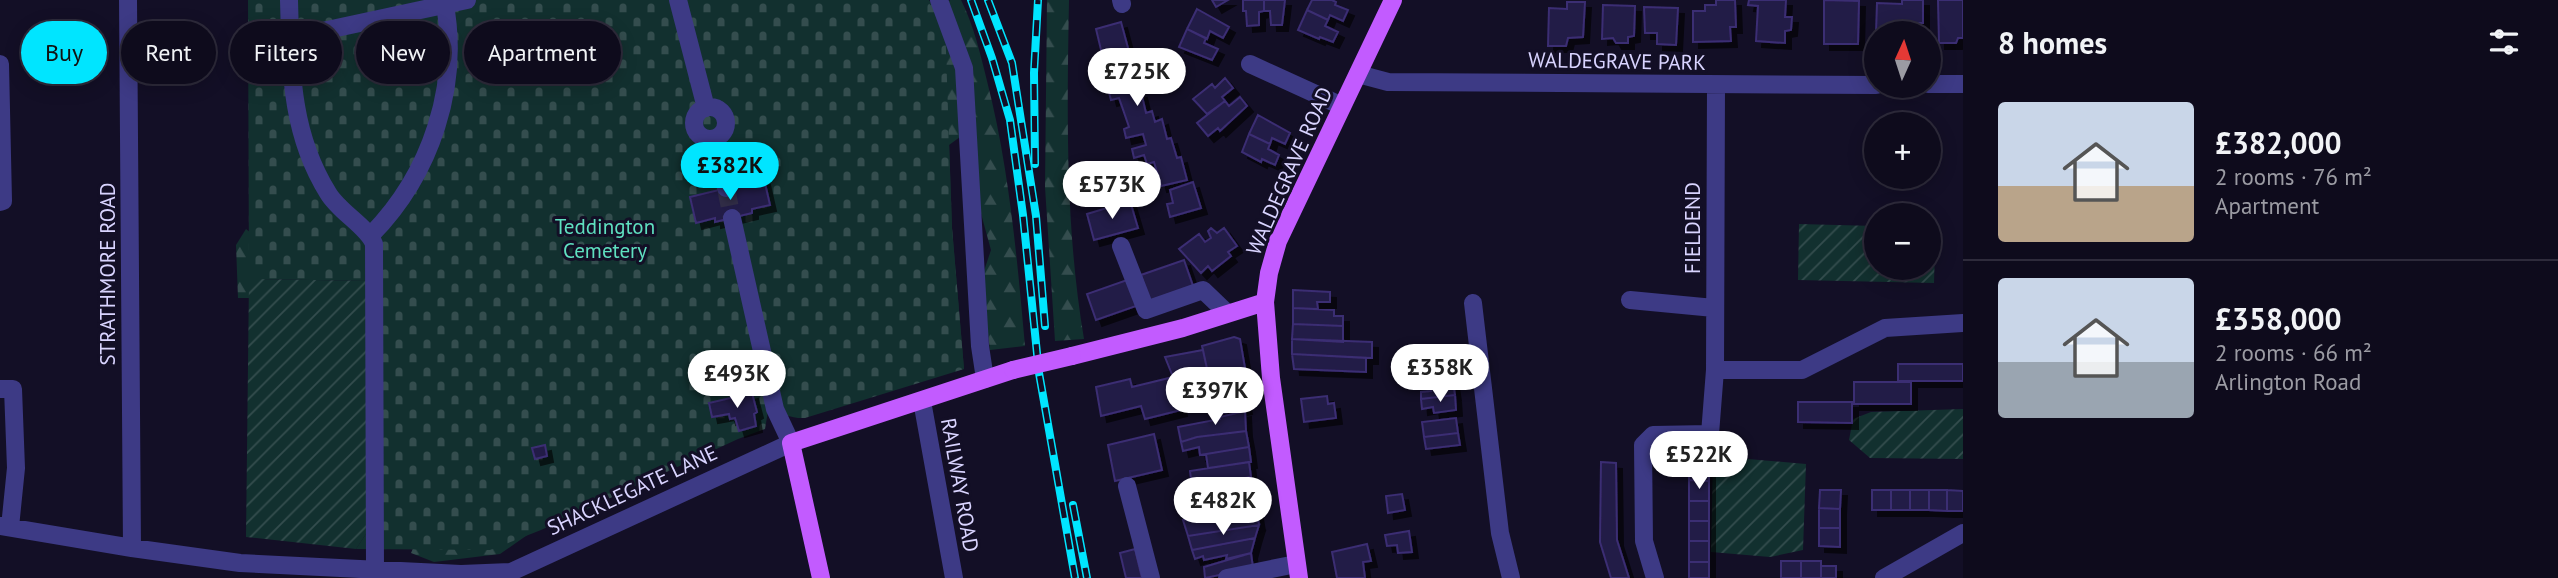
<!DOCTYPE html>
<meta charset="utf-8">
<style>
body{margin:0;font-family:"PT Sans",sans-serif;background:#171425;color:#f1f3f6;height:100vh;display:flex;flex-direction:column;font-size:26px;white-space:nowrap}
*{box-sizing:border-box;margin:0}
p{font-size:23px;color:#9b9ba3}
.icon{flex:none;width:38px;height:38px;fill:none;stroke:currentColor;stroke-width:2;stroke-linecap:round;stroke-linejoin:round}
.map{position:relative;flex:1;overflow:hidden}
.drawer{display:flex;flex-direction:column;background:#0e0b1c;width:595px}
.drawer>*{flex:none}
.hud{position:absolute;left:21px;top:21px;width:665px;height:63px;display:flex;gap:14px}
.needle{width:46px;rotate:3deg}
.tools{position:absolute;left:1864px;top:21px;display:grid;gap:14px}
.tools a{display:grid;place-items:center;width:77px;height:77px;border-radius:50%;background:#0e0b1c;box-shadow:0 4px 18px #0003,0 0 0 2px #2e2b3b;font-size:35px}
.price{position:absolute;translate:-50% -60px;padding:0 16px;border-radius:24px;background:#fff;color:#222;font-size:23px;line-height:46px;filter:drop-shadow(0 2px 4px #0008)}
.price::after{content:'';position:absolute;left:50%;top:42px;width:21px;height:16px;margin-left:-10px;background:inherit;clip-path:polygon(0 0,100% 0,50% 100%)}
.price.selected{background:#00e5ff;color:#111}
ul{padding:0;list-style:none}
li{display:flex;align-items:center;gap:21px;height:175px;padding:0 35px}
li+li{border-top:2px solid #2e2b3b}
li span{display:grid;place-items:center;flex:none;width:196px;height:140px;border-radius:7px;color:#555}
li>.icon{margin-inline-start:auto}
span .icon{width:84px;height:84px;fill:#fffc;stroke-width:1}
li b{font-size:30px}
h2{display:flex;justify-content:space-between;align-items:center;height:84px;padding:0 35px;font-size:30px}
.pill{padding:0 24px;border-radius:32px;background:#0e0b1c;box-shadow:0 4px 18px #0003,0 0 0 2px #2e2b3b;font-size:24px;line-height:63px}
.pill.selected{background:#00e5ff;color:#111}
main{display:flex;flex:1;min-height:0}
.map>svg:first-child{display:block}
</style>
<main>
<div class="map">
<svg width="1963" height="578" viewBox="0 0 1963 578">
<defs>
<pattern id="forest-firs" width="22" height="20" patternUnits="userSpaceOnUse" patternTransform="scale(1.75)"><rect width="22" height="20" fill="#12302f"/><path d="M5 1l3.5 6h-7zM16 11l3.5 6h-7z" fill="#344d4e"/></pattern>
<pattern id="cemetery-stones" width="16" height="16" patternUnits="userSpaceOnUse" patternTransform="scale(1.75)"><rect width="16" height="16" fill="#12302f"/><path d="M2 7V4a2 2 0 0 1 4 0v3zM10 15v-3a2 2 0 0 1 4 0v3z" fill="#344d4e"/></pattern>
<pattern id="garden-furrows" width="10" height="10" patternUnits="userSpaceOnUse" patternTransform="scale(1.75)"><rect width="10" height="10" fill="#12302f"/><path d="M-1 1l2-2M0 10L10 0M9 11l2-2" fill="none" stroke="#344d4e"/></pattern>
<filter id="shadow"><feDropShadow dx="6" dy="6" stdDeviation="0" flood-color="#0009"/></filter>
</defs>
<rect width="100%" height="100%" fill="#130f26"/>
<path fill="url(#forest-firs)" d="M908 0H929L938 13 950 0H961C974 26 980 53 987 81 1009 167 1017 257 1025 346L990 350 981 280 991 250 960 137 949 145 952 228 964 369 921 379Z
M1047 0H1069C1067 113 1065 227 1084 339L1055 341 1045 187Z
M246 229 268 247 263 298H238L236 245Z
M533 531 500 554 434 562 411 553 415 544Z"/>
<path fill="url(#cemetery-stones)" d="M248 0H926L945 22 952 228 964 369 805 418C793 419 781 413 768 411L765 429 738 439 541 530 490 550 356 549 366 534 370 281 249 279Z"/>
<path fill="url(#garden-furrows)" d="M1799 224 1876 226V268H1928L1929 250H1935L1934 283 1798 280Z
M249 279 370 281 366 534 356 549 246 537Z
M1963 409V459L1870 458 1849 440 1853 419 1871 412Z
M1713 456 1806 464 1803 550 1770 557 1711 552Z"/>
<path fill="#241b47" stroke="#3b2d73" stroke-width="2" filter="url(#shadow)" d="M1212 0H1228L1216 7Z
M1243 0H1264V11L1259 12V25L1247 26 1246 11H1243Z
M1264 0H1285L1282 25H1271L1270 11H1264Z
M1312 0H1332L1336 2 1335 5 1348 10 1343 21 1330 15 1328 20 1307 10Z
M1716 0H1735L1736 27H1730L1731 41 1693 42V11H1705V5H1716Z
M1749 0H1786L1785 17H1792L1791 30 1785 31V43L1756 41 1758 6 1748 5Z
M1824 0 1859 1 1858 44H1824Z
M1902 0H1923V23H1917V33H1876L1877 3 1902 4Z
M1938 0H1963V38H1958L1956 43H1939Z
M1567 2H1585L1583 37 1568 38 1566 46H1548L1549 8 1567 9Z
M1603 5 1635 6 1634 36 1628 37V43H1616L1613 38 1602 39Z
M1644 7 1678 8 1676 45 1657 44V33H1645Z
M1197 9 1229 27 1223 38 1210 31 1207 39 1187 29Z
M1307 10 1328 20 1325 26 1338 32 1333 42 1320 37 1319 39 1298 30Z
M1121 22 1128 48 1125 50 1136 93 1141 92 1146 113 1152 111 1155 122 1162 119 1167 139 1171 138 1177 158 1181 157 1187 180 1161 186 1154 162 1147 164 1144 155 1134 158 1132 149 1146 145 1143 134 1126 138 1124 129 1129 127 1119 98 1111 100 1099 55 1102 54 1096 29Z
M1187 29 1206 38 1204 43 1218 49 1212 60 1179 47Z
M1225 78 1233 88 1222 97 1225 101 1207 114 1193 99 1212 84 1215 88Z
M1240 97 1247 106 1220 131 1218 128 1208 136 1197 123 1225 101 1229 106Z
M1258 115 1290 133 1285 144 1272 138 1270 144 1249 134Z
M1249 134 1270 144 1268 149 1279 155 1275 165 1262 159 1261 162 1242 152Z
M764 179 770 205 752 209V213L715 222V218L696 223 690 197Z
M1193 182 1201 208 1170 217 1167 204 1173 203 1170 190Z
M1130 201 1138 228 1094 240 1087 214Z
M1211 228 1217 233 1224 228 1237 246 1228 252 1231 256 1212 271 1208 266 1201 273 1179 249 1199 234 1205 242 1211 238 1208 231Z
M1184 260 1193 286 1149 301 1141 275Z
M1130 279 1139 305 1096 320 1087 294Z
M1293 290 1330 292V302H1317L1318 309 1293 308Z
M1293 308 1334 310V316H1343V326L1293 324Z
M1293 324 1343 326V342L1292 339Z
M1234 337 1240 339 1245 368 1209 378 1202 346Z
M1292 339 1372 342V358L1292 354Z
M1203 350 1209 378 1237 370 1246 408 1219 414 1212 383 1207 384 1205 381 1195 387 1196 393 1178 397 1181 410 1145 419 1141 406 1101 416 1096 387 1130 379 1132 387 1173 377 1165 357Z
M1292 354 1366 358V372L1294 369Z
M1898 364H1963V381H1898Z
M1453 382 1455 395 1421 399V392L1431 391V385Z
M1854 382H1911V404H1854Z
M752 393 757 412 754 414 756 426 739 431 735 418 730 419 729 414 712 417 709 403Z
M1455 395 1456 410 1434 413 1433 407 1422 409 1421 399Z
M1327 396 1328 404 1334 403 1336 418 1304 422 1301 399Z
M1798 402H1852V423L1798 422Z
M1245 411 1246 431 1197 437 1181 442 1178 427 1220 419V417Z
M1456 418 1458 433 1424 437 1422 422Z
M1246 431 1249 447 1200 455 1199 447 1183 451 1181 442 1197 437Z
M1458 433 1460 445 1426 449 1424 437Z
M1154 434 1162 470 1115 481 1108 445Z
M545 445 547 456 535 459 532 448Z
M1249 447 1251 462 1208 468 1206 454Z
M1689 460H1709V481L1689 480Z
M1249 462 1251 477 1192 487 1190 471Z
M1601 462 1616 463 1617 540 1629 578H1611L1600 542Z
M1251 477 1254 493 1181 502 1179 495 1193 493V488Z
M1689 480 1709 481V501H1689Z
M1820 490H1841L1840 509 1819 508Z
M1872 490H1891V510H1872Z
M1891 490H1910V510H1891Z
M1910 490H1929V510H1910Z
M1929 490H1947V511L1929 510Z
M1947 490 1963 491V511H1947Z
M1254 493 1256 507 1216 514 1214 498Z
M1402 494 1405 510 1388 513 1386 496Z
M1689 501H1709V521H1689Z
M1256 507 1259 525 1188 536 1183 520Z
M1819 508 1840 509V528H1819Z
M1689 521H1709V541H1689Z
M1259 525 1255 538 1192 550 1188 536Z
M1819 528H1840V547L1819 546Z
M1409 531 1412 552 1398 553 1397 545 1387 546 1385 535Z
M1255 538 1251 553 1226 559 1227 555 1204 560 1203 556 1195 559 1192 550Z
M1689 541H1709V562H1689Z
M1367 544 1371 561 1363 562 1365 578H1337L1332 552Z
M1135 549 1142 578H1126L1120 553Z
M1251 553 1253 568 1205 578 1204 567Z
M1781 561H1801V578H1781Z
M1801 561H1821V578H1801Z
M1689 562H1709V578H1689Z
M1821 566H1836V578H1821Z"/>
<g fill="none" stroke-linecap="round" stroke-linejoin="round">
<path stroke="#312d47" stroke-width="18" stroke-dasharray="18 9" stroke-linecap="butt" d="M726 188 732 218"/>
<path stroke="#3d3a85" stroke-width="18" d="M128 0 132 548
M289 0C291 69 290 132 328 193 339 212 368 227 374 244L375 570
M678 0 706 108
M939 0 964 68 980 346 985 379
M1121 0 1122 4
M290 38 467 0
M0 64 3 201 0 202
M1250 64 1342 106
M1358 74 1388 82 1876 85
M1928 84H1963
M694 123a16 16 0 1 1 32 0a16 16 0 1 1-32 0Z
M715 139 726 188
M371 235C431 174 461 85 444 0
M1121 246 1146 310 1203 290 1227 313
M1630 300 1714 308
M1473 303 1500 533 1511 578
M1715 370H1802L1885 328 1963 323
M0 389H13L16 468 10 527
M922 401 954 578
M1127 486 1151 578
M0 526 132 548 240 563 461 574 511 572 791 443 775 409 732 218
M1227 578 1296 564
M1655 578 1644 541 1643 445 1653 435 1710 434 1715 370 1716 85
M1884 578 1963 533"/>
<path stroke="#c25bff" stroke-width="18" d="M1072 356 1183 328 1265 302
M821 578 791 443 1013 370
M1299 578 1271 378 1265 302 1269 273 1278 241 1393 0"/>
<g stroke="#00e5ff" stroke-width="8">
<path id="rail" d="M971 0 992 58 1010 120 1023 215 1039 373 1075 578
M988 0 1012 63 1036 216 1045 326
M1035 164 1034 73 1038 0
M1073 505 1087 578"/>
</g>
<use href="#rail" stroke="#130f26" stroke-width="5" stroke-dasharray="16" stroke-linecap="butt"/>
<path stroke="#c25bff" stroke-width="18" d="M1013 370 1072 356"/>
</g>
<g text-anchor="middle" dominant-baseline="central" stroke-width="6" stroke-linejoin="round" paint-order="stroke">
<g font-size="21" fill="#d9d4ff" stroke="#130f26">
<text transform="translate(1617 61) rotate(1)">WALDEGRAVE PARK</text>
<text transform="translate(1289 171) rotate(-66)">WALDEGRAVE ROAD</text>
<text transform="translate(1692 228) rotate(-90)">FIELDEND</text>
<text transform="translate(107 274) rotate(-90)">STRATHMORE ROAD</text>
<text transform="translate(960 485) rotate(80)">RAILWAY ROAD</text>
<text transform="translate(632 490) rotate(-25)">SHACKLEGATE LANE</text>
</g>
<g font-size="21" fill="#5fe0c0" stroke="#130f26">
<text x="605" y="226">Teddington<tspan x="605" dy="24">Cemetery</tspan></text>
</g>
</g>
</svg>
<div class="tools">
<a><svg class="needle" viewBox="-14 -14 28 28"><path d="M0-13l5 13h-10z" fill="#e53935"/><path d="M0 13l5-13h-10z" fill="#9b9ba3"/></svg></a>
<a>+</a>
<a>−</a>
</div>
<b class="price" style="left:1137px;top:108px">£725K</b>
<b class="price selected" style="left:730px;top:202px">£382K</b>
<b class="price" style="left:1112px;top:221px">£573K</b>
<b class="price" style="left:1440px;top:404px">£358K</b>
<b class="price" style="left:737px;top:410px">£493K</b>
<b class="price" style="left:1215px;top:427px">£397K</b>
<b class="price" style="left:1699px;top:491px">£522K</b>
<b class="price" style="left:1223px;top:537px">£482K</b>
<div class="hud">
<a class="pill selected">Buy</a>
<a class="pill">Rent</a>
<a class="pill">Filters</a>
<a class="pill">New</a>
<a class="pill">Apartment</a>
</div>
</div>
<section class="drawer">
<h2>8 homes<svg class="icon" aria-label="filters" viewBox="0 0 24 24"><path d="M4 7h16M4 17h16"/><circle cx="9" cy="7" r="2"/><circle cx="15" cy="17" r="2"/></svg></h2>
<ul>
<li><span style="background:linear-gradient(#c9d6e8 60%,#b9a48a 0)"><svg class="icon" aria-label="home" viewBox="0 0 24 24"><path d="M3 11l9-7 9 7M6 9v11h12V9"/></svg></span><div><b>£382,000</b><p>2 rooms · 76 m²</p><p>Apartment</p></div></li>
<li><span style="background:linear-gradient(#c9d6e8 60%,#9aa5b1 0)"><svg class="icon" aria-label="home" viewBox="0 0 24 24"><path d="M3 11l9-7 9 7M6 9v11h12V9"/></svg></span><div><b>£358,000</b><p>2 rooms · 66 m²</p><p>Arlington Road</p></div></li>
</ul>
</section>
</main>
